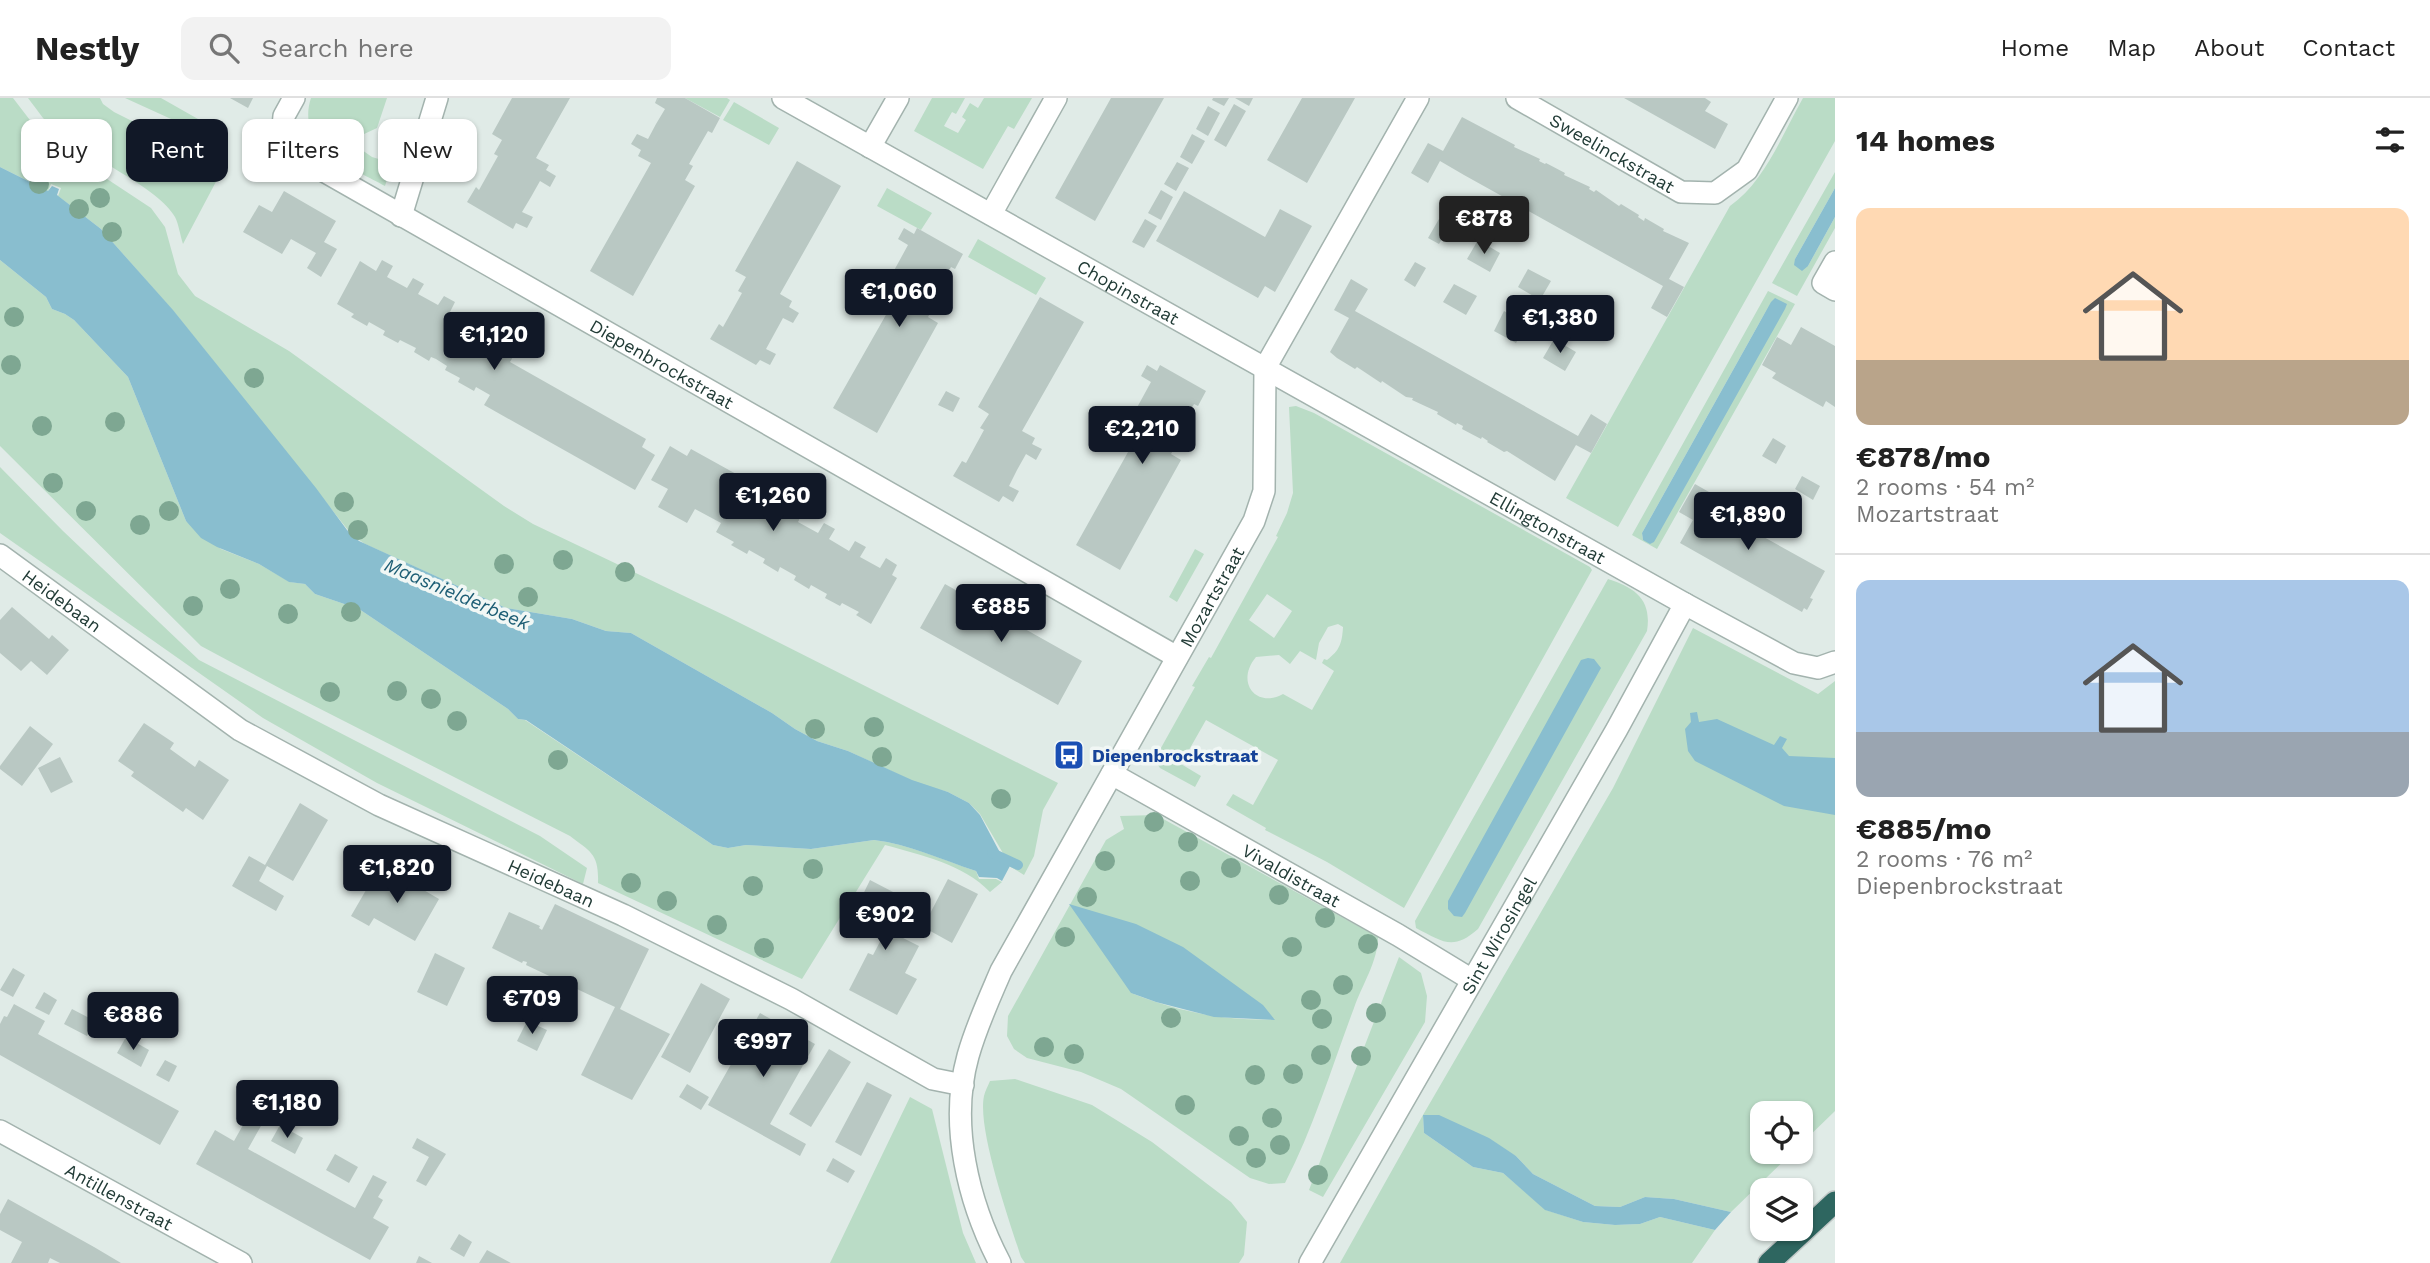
<!DOCTYPE html>
<meta charset="utf-8">
<style>
body{margin:0;font-family:"Work Sans",sans-serif;background:#f2f2f2;color:#222;height:100vh;display:flex;flex-direction:column;font-size:26px;white-space:nowrap}
*{box-sizing:border-box;margin:0}
p{font-size:23px;color:#767676}
.icon{flex:none;width:38px;height:38px;fill:none;stroke:currentColor;stroke-width:2;stroke-linecap:round;stroke-linejoin:round}
.map{position:relative;flex:1;overflow:hidden}
.panel{display:flex;flex-direction:column;background:#fff;width:595px}
.panel>*{flex:none}
.top-card{position:absolute;left:21px;top:21px;width:665px;height:63px;display:flex;gap:14px}
.buttons{position:absolute;left:1750px;top:1003px;display:grid;gap:14px}
.buttons a{display:grid;place-items:center;width:63px;height:63px;border-radius:14px;background:#fff;box-shadow:0 2px 5px #0004;font-size:35px}
.price{position:absolute;translate:-50% -60px;padding:0 16px;border-radius:7px;background:#111827;color:#fff;font-size:23px;line-height:46px;filter:drop-shadow(0 2px 4px #0008)}
.price::after{content:'';position:absolute;left:50%;top:42px;width:21px;height:16px;margin-left:-10px;background:inherit;clip-path:polygon(0 0,100% 0,50% 100%)}
.price.selected{background:#222;color:#fff}
ul{padding:0;list-style:none}
li{display:grid;align-content:center;gap:14px;height:371px;padding:0 21px}
li+li{border-top:2px solid #e0e0e0}
li span{display:grid;place-items:center;height:217px;border-radius:14px;color:#555}
li>.icon{margin-inline-start:auto}
span .icon{width:126px;height:126px;fill:#fffc;stroke-width:1}
li b{font-size:30px}
h2{display:flex;justify-content:space-between;align-items:center;height:84px;padding:0 21px;font-size:30px}
.pill{padding:0 24px;border-radius:14px;background:#fff;box-shadow:0 2px 5px #0004;font-size:24px;line-height:63px}
.pill.selected{background:#111827;color:#fff}
header{display:flex;align-items:center;gap:42px;box-sizing:border-box;height:98px;padding:0 35px;background:#fff;border-bottom:2px solid #e0e0e0}
header strong{font-size:33px}
nav{display:flex;gap:38px;margin-inline-start:auto;font-size:24px}
.search{width:490px;height:63px;background:#f2f2f2;display:flex;align-items:center;gap:18px;box-sizing:border-box;padding:0 24px;border-radius:14px;color:#767676;font-size:26px}
main{display:flex;flex:1;min-height:0}
.map>svg:first-child{display:block}
</style>
<header>
<strong>Nestly</strong>
<div class="search"><svg class="icon" aria-label="search" viewBox="0 0 24 24"><circle cx="10" cy="10" r="6"/><path d="M15 15l6 6"/></svg>Search here</div>
<nav><a>Home</a><a>Map</a><a>About</a><a>Contact</a></nav>
</header>
<main>
<div class="map">
<svg width="1835" height="1165" viewBox="0 0 1835 1165">
<rect width="100%" height="100%" fill="#e0ebe7"/>
<path fill="#badcc6" fill-rule="evenodd" d="M0 0H13L36 30 51 44 151 110 165 129 178 176 195 198 289 253 504 408 533 426 726 518 1058 685 1043 712 1034 758 1024 777 1011 769 1014 765 1007 762 980 716 969 705 948 694 919 686 848 653 817 643 795 631 772 615 631 535 606 533 572 521 506 510 365 446 352 437 175 215 101 131 58 98 61 90 51 86 48 93 0 69Z
M28 0H100L103 6 114 14 218 66 219 78 183 146C180 137 179 127 175 119 160 91 88 58 60 37 47 27 38 13 28 0Z
M125 0H161L198 21 220 28 215 41Z
M311 0H387L377 30 349 43 372 59 392 65 385 88C351 69 295 49 311 0Z
M685 0H727L730 2 720 19Z
M932 0H965L956 16 952 14 944 28 958 35 966 22 962 19 970 5 978 10 984 0H1032L1014 31 1008 28 983 71 914 33Z
M1803 0H1835V43L1618 429 1566 400 1730 108C1765 83 1782 37 1803 0Z
M734 4 779 30 769 47 723 22Z
M1835 74V90L1795 161 1808 168 1835 119V130L1797 198 1772 185Z
M887 90 932 115 921 132 877 108Z
M978 141 1046 180 1036 197 968 159Z
M0 162 46 199 52 211 65 216 74 222 128 279 186 423 221 451 259 466 290 484 305 486 315 496 359 511 508 611 518 621 525 622 713 747 728 750 746 747 811 751 874 742C909 746 943 762 976 773L979 781H996L1002 784 990 794C963 766 921 757 885 747L802 881 598 785C599 756 591 754 570 738L285 593 201 548 0 348Z
M1768 193 1795 206 1657 451 1632 437ZM1771 204 1643 442 1642 435Z
M1296 308 1314 315 1590 469 1592 472 1404 810 1327 764 1265 732 1266 730 1226 707 1233 696 1253 707 1278 662 1206 622 1181 666 1201 678 1195 689 1160 670 1156 664 1157 657 1195 589 1192 588 1209 559 1211 560 1278 439 1276 438 1287 415 1293 395 1289 309ZM1267 496 1292 513 1274 540 1249 522ZM1338 526 1343 529C1342 545 1340 552 1327 562L1324 561 1322 565 1334 573 1312 612 1283 596C1256 611 1235 584 1256 559L1279 557 1290 566 1300 553 1316 562 1319 545 1328 529Z
M0 369 63 433 199 562 540 738 587 770 583 786 377 685 263 620 0 435Z
M1195 451 1204 456 1177 504 1169 499Z
M1608 481C1636 490 1652 502 1647 533L1478 831C1453 853 1443 844 1416 830L1415 823Z
M1693 530 1818 596 1835 583V1013L1801 1046V1015H1762V1054H1793L1731 1114 1674 1101 1645 1099 1620 1109 1595 1108 1533 1076 1516 1058 1423 1017 1424 1035 1473 1069 1503 1075 1546 1112 1583 1124 1615 1127 1640 1126 1660 1119 1715 1132 1692 1165H1340L1423 1017 1613 690Z
M1156 717 1378 839C1378 863 1362 887 1354 910 1332 968 1314 1029 1285 1085L1269 1086 1250 1080 1121 991 1081 974 1027 960 1014 951 1007 938 1008 918 1106 742 1124 731 1120 718ZM1131 895 1275 921C1226 924 1177 913 1131 895Z
M1399 859 1421 875 1427 898 1425 924 1323 1099 1309 1092Z
M1015 981 1092 1007 1152 1044 1231 1104 1247 1124 1244 1157 1239 1165H1025L1021 1159C1010 1125 977 1031 984 998 985 993 988 988 990 983Z
M910 999 932 1011 963 1135 976 1165H830Z"/>
<path fill="#89becf" d="M0 69 48 93 52 88 59 91 57 97 101 131 124 157 173 212 316 390 347 432 359 443 506 510 572 521 606 533 631 535 772 615 795 631 817 643 848 653 912 682 948 694 969 705 980 717 1005 764 1011 766 1002 783 997 780 979 779 976 773C942 762 909 746 874 742L811 751 746 747 728 750 713 747 526 622 518 621 508 611 359 511 315 496 305 486 289 484 259 466 217 449 201 440 186 423 128 279 74 222 65 216 52 211 46 199 0 162Z
M1835 90V119L1808 168 1802 173 1794 167 1795 161Z
M1775 200 1787 206 1785 211 1654 444 1650 446 1643 442 1642 435 1771 204Z
M1588 560 1594 561 1601 570 1465 815 1462 819 1454 818 1448 811V803L1581 562Z
M1697 614 1699 624 1717 621 1774 647 1780 638 1787 641 1782 650 1789 658 1835 660V717L1784 708 1695 663 1688 653 1685 631 1691 624 1690 615Z
M1069 806 1136 826 1183 849 1263 907 1275 922 1214 919 1156 904 1131 895Z
M1423 1017H1439L1489 1040 1516 1058 1533 1076 1595 1108 1620 1109 1645 1099 1674 1101 1731 1114 1715 1132 1660 1119 1640 1126 1615 1127 1583 1124 1545 1112 1503 1075 1473 1069 1424 1035Z"/>
<g fill="none" stroke-linecap="round" stroke-linejoin="round">
<path stroke="#89becf" stroke-width="10" d="M992 755 1018 767"/>
</g>
<path fill="#b9c8c3" d="M230 0H253L248 10Z
M512 0H570L536 60 549 67 546 72 556 78 550 89 540 83 531 99 522 114 533 119 527 130 516 125 513 131 467 104 476 89 479 92 498 58 494 56 502 42 492 36Z
M657 0H685L720 20 712 35 708 33 689 66 693 68 685 82 695 88 633 198 590 173 651 65 638 58 641 52 631 46 637 36 648 41 656 26 665 11 655 5Z
M1111 0H1164L1095 123 1055 100Z
M1213 0H1229L1224 8 1212 2Z
M1235 0H1253L1249 8Z
M1302 0H1355L1307 85 1267 62Z
M1624 0H1705L1711 4 1705 13 1728 26 1715 51Z
M1234 6 1246 13 1226 49 1214 42Z
M1208 8 1220 15 1208 38 1196 31Z
M1462 19 1515 47 1514 49 1540 61 1539 63 1545 66 1546 65 1565 75 1564 77 1590 89 1589 91 1594 94 1596 92 1619 108 1621 106 1639 117 1638 119 1644 123 1645 120 1664 131 1663 133 1689 145 1669 181 1684 189 1667 219 1651 210 1663 188 1464 77 1440 63 1428 85 1411 75 1428 45 1443 53Z
M1192 36 1205 43 1192 66 1180 59Z
M797 63 841 88 780 196 792 203 789 209 799 215 793 225 783 220 766 251 776 256 770 267 760 262 756 267 710 241 719 226 723 229 742 195 738 193 746 179 735 173Z
M1177 64 1189 70 1176 93 1164 86Z
M1161 92 1173 99 1161 122 1148 115Z
M284 93 336 123 324 144 337 151 321 179 307 170 316 155 291 141 282 156 243 134 259 107 272 114Z
M1184 93 1265 139 1280 111 1312 128 1275 194 1265 188 1258 200 1156 143Z
M1145 121 1157 128 1144 150 1132 144Z
M1439 121 1450 127 1439 146 1428 140Z
M904 130 914 136 917 130 963 156 955 171 951 169 932 203 936 205 928 219 938 225 877 335 833 310 895 201 882 194 885 189 874 183 881 172 891 178 908 147 898 141Z
M1478 142 1500 155 1490 174 1467 161Z
M382 162 393 168 387 179 407 190 413 180 424 186 418 196 438 207 444 198 455 204 450 214 470 225 475 215 486 221 480 231 501 243 506 232 517 238 512 249 517 252 510 264 646 341 642 349 655 357 635 392 484 307 490 297 476 289 474 293 458 284 460 280 445 272 447 268 436 261 431 259 429 263 414 254 416 250 400 242 398 245 383 237 385 233 369 224 367 228 351 219 354 216 337 206 360 163 376 173Z
M1415 164 1426 170 1415 189 1404 182Z
M1528 171 1551 183 1540 202 1518 189Z
M1351 181 1368 191 1355 213 1578 338 1591 316 1607 326 1591 355 1576 347 1555 383 1507 353 1504 354 1487 344 1488 343 1482 339 1481 341 1462 331 1463 328 1457 325 1456 327 1437 316 1438 314 1412 302 1413 300 1406 299 1382 283 1381 285 1357 269 1355 271 1337 260 1330 254 1349 220 1334 212Z
M1454 186 1477 198 1466 217 1443 204Z
M1578 198 1600 211 1589 230 1567 217Z
M1040 199 1084 224 1022 333 1035 340 1032 346 1042 351 1036 362 1026 356 1017 372 1009 388 1019 393 1013 404 1003 398 999 404 953 378 962 363 966 365 984 332 980 330 989 316 978 309Z
M1504 213 1527 226 1516 245 1494 233Z
M1801 229 1835 248V309L1826 303 1823 309 1772 280 1776 275 1762 267 1777 239 1791 247Z
M1554 241 1576 254 1565 273 1543 260Z
M1147 267 1157 273 1160 267 1206 293 1198 308 1194 306 1175 340 1179 342 1171 356 1181 362 1120 472 1076 447 1137 338 1125 331 1128 325 1118 320 1124 309 1134 315 1151 284 1141 278Z
M946 293 960 300 953 314 938 307Z
M1773 340 1786 348 1776 366 1762 358Z
M670 348 687 358 691 351 747 382 741 392 756 401 762 391 772 397 767 407 787 418 793 408 803 414 798 424 818 435 824 425 835 431 829 441 849 453 855 443 866 449 860 459 880 470 886 460 897 467 892 477 897 480 871 526 856 517 859 514 842 505 840 508 825 500 827 496 811 487 809 491 794 482 796 478 780 469 778 474 763 465 765 461 749 452 747 456 731 447 734 444 716 434 721 425 695 411 687 425 658 409 668 391 651 382Z
M1802 378 1820 388 1813 402 1795 391Z
M1695 386 1709 394 1706 399 1756 428 1753 433 1825 473 1810 500 1813 501 1807 512 1804 510 1802 514 1680 445 1693 422 1679 414Z
M945 486 1082 563 1058 607 920 530Z
M12 509 49 541 52 537 69 552 47 577 31 563 21 573 0 555V522Z
M144 625 174 645 170 651 195 669 199 662 229 682 203 722 186 710 183 714 131 678 134 674 118 663Z
M30 628 53 646 22 688 0 671V668Z
M60 659 73 684 51 695 38 670Z
M300 705 328 722 293 783 267 768 259 783 284 798 276 813 232 788 249 758 265 767Z
M399 773 424 787 422 791 439 801 415 843 374 820 369 828 351 818 373 780 389 789Z
M948 781 978 796 952 845 923 829Z
M870 782 895 795 888 809 912 822 903 840 919 848 905 875 917 881 897 917 849 892 868 855 873 857 883 838 851 821Z
M555 806 649 851 620 911 670 936 632 1002 581 977 615 909 526 867 527 864 523 863 522 865 492 850 509 814 540 828 539 830 542 832Z
M435 855 465 870 447 908 417 894Z
M13 870 25 877 13 899 0 892Z
M701 885 730 901 690 975 661 959Z
M44 894 57 902 49 917 35 910Z
M14 906 45 923 38 936 179 1013 160 1047 0 957V926L4 918 7 919Z
M72 911 95 923 87 938 64 926Z
M760 915 815 946 770 1026 806 1046 800 1058 708 1007Z
M527 923 547 932 537 953 517 943Z
M126 939 149 952 141 969 117 955Z
M829 951 851 964 811 1029 789 1016Z
M165 962 177 968 169 984 156 977Z
M867 984 892 997 861 1058 835 1044Z
M687 986 709 999 701 1012 679 999Z
M252 1011 266 1019 248 1051 355 1110 373 1077 387 1084 378 1099 383 1102 373 1120 389 1129 370 1162 196 1066 215 1032 234 1043Z
M280 1027 303 1040 295 1056 271 1043Z
M417 1040 446 1056 426 1088 416 1083 429 1059 412 1050Z
M335 1056 358 1069 349 1085 326 1072Z
M833 1060 855 1073 848 1085 826 1073Z
M8 1101 94 1149 121 1165H60L50 1160 48 1165H11L22 1144 0 1132V1116Z
M459 1136 472 1144 464 1159 450 1151Z
M487 1152 498 1158 511 1165H479Z
M419 1158 432 1165H416Z"/>
<g fill="none" stroke-linecap="round" stroke-linejoin="round">
<g stroke="#a3b3ae" stroke-width="24">
<g id="minor">
<path id="s1" d="M294 0 284 18 282 39 294 56 1177 559"/>
<path id="s2" d="M783 0 1685 506 1794 565 1818 570 1835 564"/>
<path id="s3" d="M1517 0 1681 94 1715 95 1747 72 1787 0"/>
<path d="M870 49 898 0"/>
<path d="M991 116 1056 0"/>
<path d="M401 118 437 0"/>
<path d="M1835 164 1823 185 1835 192"/>
<path id="s4" d="M0 457 240 632 379 707 623 817 791 901 933 981 963 987"/>
<path id="s5" d="M1112 676 1398 837 1472 882"/>
<path id="s6" d="M0 1033 241 1165"/>
<path id="s7" d="M1000 1165C968 1104 949 1026 968 958 976 929 989 901 1001 873L1254 423 1264 393 1265 270 1418 0"/>
<path id="s8" d="M1310 1165 1617 631 1685 506"/>
</g>
</g>
<g stroke="#c1c8c7" stroke-width="24">
<path id="highway" d="M1769 1165 1835 1104"/>
</g>
<use href="#minor" stroke="#fff" stroke-width="21"/>
<use href="#highway" stroke="#2e6660" stroke-width="21"/>
</g>
<g fill="#7ea792">
<circle cx="39" cy="86" r="10"/>
<circle cx="100" cy="100" r="10"/>
<circle cx="79" cy="111" r="10"/>
<circle cx="112" cy="134" r="10"/>
<circle cx="14" cy="219" r="10"/>
<circle cx="11" cy="267" r="10"/>
<circle cx="254" cy="280" r="10"/>
<circle cx="115" cy="324" r="10"/>
<circle cx="42" cy="328" r="10"/>
<circle cx="53" cy="385" r="10"/>
<circle cx="344" cy="404" r="10"/>
<circle cx="86" cy="413" r="10"/>
<circle cx="169" cy="413" r="10"/>
<circle cx="140" cy="427" r="10"/>
<circle cx="358" cy="432" r="10"/>
<circle cx="563" cy="462" r="10"/>
<circle cx="504" cy="466" r="10"/>
<circle cx="625" cy="474" r="10"/>
<circle cx="230" cy="491" r="10"/>
<circle cx="528" cy="499" r="10"/>
<circle cx="193" cy="508" r="10"/>
<circle cx="351" cy="514" r="10"/>
<circle cx="288" cy="516" r="10"/>
<circle cx="397" cy="593" r="10"/>
<circle cx="330" cy="594" r="10"/>
<circle cx="431" cy="601" r="10"/>
<circle cx="457" cy="623" r="10"/>
<circle cx="874" cy="629" r="10"/>
<circle cx="815" cy="631" r="10"/>
<circle cx="882" cy="659" r="10"/>
<circle cx="558" cy="662" r="10"/>
<circle cx="1001" cy="701" r="10"/>
<circle cx="1154" cy="724" r="10"/>
<circle cx="1188" cy="744" r="10"/>
<circle cx="1105" cy="763" r="10"/>
<circle cx="1231" cy="770" r="10"/>
<circle cx="813" cy="771" r="10"/>
<circle cx="1190" cy="783" r="10"/>
<circle cx="631" cy="785" r="10"/>
<circle cx="753" cy="788" r="10"/>
<circle cx="1279" cy="797" r="10"/>
<circle cx="1087" cy="799" r="10"/>
<circle cx="667" cy="803" r="10"/>
<circle cx="1325" cy="820" r="10"/>
<circle cx="717" cy="827" r="10"/>
<circle cx="1065" cy="839" r="10"/>
<circle cx="1368" cy="846" r="10"/>
<circle cx="1292" cy="849" r="10"/>
<circle cx="764" cy="850" r="10"/>
<circle cx="1343" cy="887" r="10"/>
<circle cx="1311" cy="902" r="10"/>
<circle cx="1376" cy="915" r="10"/>
<circle cx="1171" cy="920" r="10"/>
<circle cx="1322" cy="921" r="10"/>
<circle cx="1044" cy="949" r="10"/>
<circle cx="1074" cy="956" r="10"/>
<circle cx="1321" cy="957" r="10"/>
<circle cx="1361" cy="958" r="10"/>
<circle cx="1293" cy="976" r="10"/>
<circle cx="1255" cy="977" r="10"/>
<circle cx="1185" cy="1007" r="10"/>
<circle cx="1272" cy="1020" r="10"/>
<circle cx="1239" cy="1038" r="10"/>
<circle cx="1280" cy="1047" r="10"/>
<circle cx="1256" cy="1060" r="10"/>
<circle cx="1318" cy="1077" r="10"/>
</g>
<defs>
<g id="bus-square" transform="scale(1.575)"><rect x="-9" y="-9" width="18" height="18" rx="4" fill="#1a4fb4" stroke="#f1f7f5"/><path d="M-5-6H5V4H4V6H2V4H-2V6H-4V4H-5ZM-3.5-4V0h7V-4ZM-3.5 1.2v1.5H-2V1.2ZM2 1.2v1.5H3.5V1.2Z" fill="#fff"/></g>
</defs>
<g fill-rule="evenodd">
<use href="#bus-square" x="1069" y="657"/>
</g>
<g text-anchor="middle" dominant-baseline="central" stroke-width="7" stroke-linejoin="round" paint-order="stroke">
<g font-size="18" fill="#213b36" stroke="#f1f7f5">
<text stroke="none"><textPath href="#s3" startOffset="110">Sweelinckstraat</textPath></text>
<text stroke="none"><textPath href="#s2" startOffset="396">Chopinstraat</textPath></text>
<text stroke="none"><textPath href="#s1" startOffset="486">Diepenbrockstraat</textPath></text>
<text stroke="none"><textPath href="#s2" startOffset="877">Ellingtonstraat</textPath></text>
<text stroke="none"><textPath href="#s7" startOffset="735">Mozartstraat</textPath></text>
<text stroke="none"><textPath href="#s4" startOffset="77">Heidebaan</textPath></text>
<text stroke="none"><textPath href="#s5" startOffset="206">Vivaldistraat</textPath></text>
<text stroke="none"><textPath href="#s4" startOffset="644">Heidebaan</textPath></text>
<text stroke="none"><textPath href="#s8" startOffset="378">Sint Wirosingel</textPath></text>
<text stroke="none"><textPath href="#s6" startOffset="136">Antillenstraat</textPath></text>
</g>
<g font-size="18" font-weight="bold" fill="#164399" stroke="#f1f7f5" text-anchor="start">
<text x="1092" y="657">Diepenbrockstraat</text>
</g>
<g font-size="19" font-style="italic" fill="#1d5e75" stroke="#f1f7f5">
<text transform="translate(457 496) rotate(23)">Maasnielderbeek</text>
</g>
</g>
</svg>
<div class="buttons">
<a><svg class="icon" aria-label="locate" viewBox="0 0 24 24"><circle cx="12" cy="12" r="6"/><path d="M12 2v4M12 18v4M2 12h4M18 12h4"/></svg></a>
<a><svg class="icon" aria-label="layers" viewBox="0 0 24 24"><path d="M12 4l9 5-9 5-9-5zM3 14l9 5 9-5"/></svg></a>
</div>
<b class="price selected" style="left:1484px;top:158px">€878</b>
<b class="price" style="left:899px;top:231px">€1,060</b>
<b class="price" style="left:1560px;top:257px">€1,380</b>
<b class="price" style="left:494px;top:274px">€1,120</b>
<b class="price" style="left:1142px;top:368px">€2,210</b>
<b class="price" style="left:773px;top:435px">€1,260</b>
<b class="price" style="left:1748px;top:454px">€1,890</b>
<b class="price" style="left:1001px;top:546px">€885</b>
<b class="price" style="left:397px;top:807px">€1,820</b>
<b class="price" style="left:885px;top:854px">€902</b>
<b class="price" style="left:532px;top:938px">€709</b>
<b class="price" style="left:133px;top:954px">€886</b>
<b class="price" style="left:763px;top:981px">€997</b>
<b class="price" style="left:287px;top:1042px">€1,180</b>
<div class="top-card">
<a class="pill">Buy</a>
<a class="pill selected">Rent</a>
<a class="pill">Filters</a>
<a class="pill">New</a>
</div>
</div>
<section class="panel">
<h2>14 homes<svg class="icon" aria-label="filters" viewBox="0 0 24 24"><path d="M4 7h16M4 17h16"/><circle cx="9" cy="7" r="2"/><circle cx="15" cy="17" r="2"/></svg></h2>
<ul>
<li><span style="background:linear-gradient(#ffd9b3 70%,#b9a48a 0)"><svg class="icon" aria-label="home" viewBox="0 0 24 24"><path d="M3 11l9-7 9 7M6 9v11h12V9"/></svg></span><div><b>€878/mo</b><p>2 rooms · 54 m²</p><p>Mozartstraat</p></div></li>
<li><span style="background:linear-gradient(#a9c7e8 70%,#9aa5b1 0)"><svg class="icon" aria-label="home" viewBox="0 0 24 24"><path d="M3 11l9-7 9 7M6 9v11h12V9"/></svg></span><div><b>€885/mo</b><p>2 rooms · 76 m²</p><p>Diepenbrockstraat</p></div></li>
</ul>
</section>
</main>
